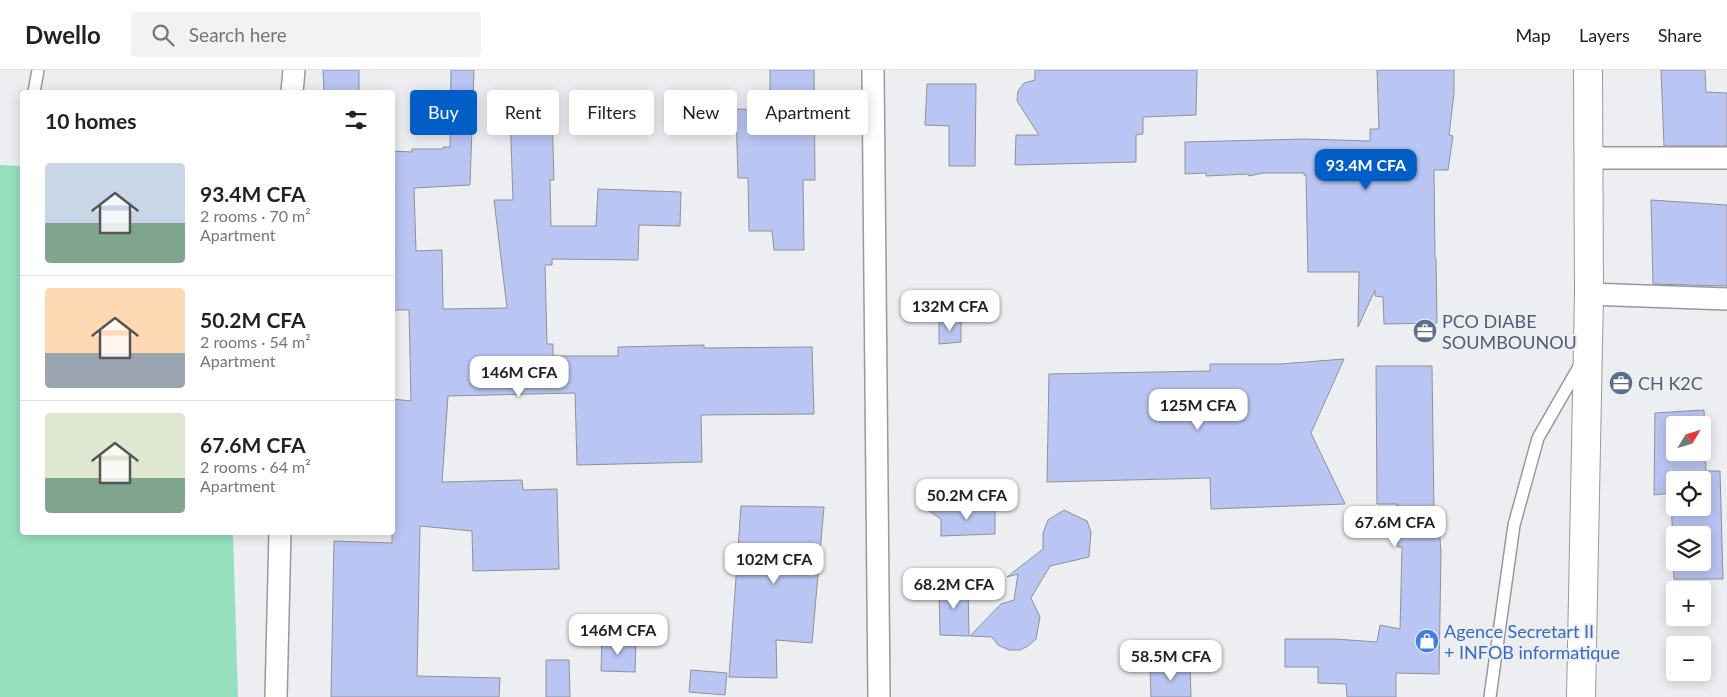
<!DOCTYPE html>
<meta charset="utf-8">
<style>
body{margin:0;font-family:Lato,sans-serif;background:#f2f2f2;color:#222;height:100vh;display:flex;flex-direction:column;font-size:19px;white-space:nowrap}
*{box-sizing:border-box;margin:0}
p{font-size:16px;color:#767676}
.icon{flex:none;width:28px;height:28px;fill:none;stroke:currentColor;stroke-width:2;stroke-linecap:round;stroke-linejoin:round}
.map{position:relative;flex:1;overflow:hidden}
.details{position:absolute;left:20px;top:20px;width:375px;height:445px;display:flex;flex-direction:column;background:#fff;border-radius:5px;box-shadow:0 2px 12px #0003}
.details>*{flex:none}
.guide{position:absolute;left:410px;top:20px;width:475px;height:45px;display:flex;gap:10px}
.needle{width:32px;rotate:52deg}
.buttons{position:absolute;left:1666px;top:346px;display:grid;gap:10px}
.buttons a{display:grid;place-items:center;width:45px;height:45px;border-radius:5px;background:#fff;box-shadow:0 2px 12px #0003;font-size:25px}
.price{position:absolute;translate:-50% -42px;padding:0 11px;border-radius:10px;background:#fff;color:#222;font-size:16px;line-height:32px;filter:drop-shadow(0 1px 2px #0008)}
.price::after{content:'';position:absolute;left:50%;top:30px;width:15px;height:11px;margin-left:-8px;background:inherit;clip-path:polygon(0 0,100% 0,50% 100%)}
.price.selected{background:#005ec6;color:#fff}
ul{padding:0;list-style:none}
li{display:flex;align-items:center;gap:15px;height:125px;padding:0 25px}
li+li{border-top:1px solid #e0e0e0}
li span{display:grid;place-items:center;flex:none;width:140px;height:100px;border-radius:5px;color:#555}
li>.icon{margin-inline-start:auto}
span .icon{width:60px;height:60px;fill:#fffc;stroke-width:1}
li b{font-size:21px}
h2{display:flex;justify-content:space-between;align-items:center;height:60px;padding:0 25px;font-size:21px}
.pill{padding:0 18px;border-radius:5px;background:#fff;box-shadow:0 2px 12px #0003;font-size:18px;line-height:45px}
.pill.selected{background:#005ec6;color:#fff}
header{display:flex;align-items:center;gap:30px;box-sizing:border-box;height:70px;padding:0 25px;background:#fff;border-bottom:1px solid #e0e0e0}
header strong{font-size:24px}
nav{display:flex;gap:28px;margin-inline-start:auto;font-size:18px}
.search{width:350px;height:45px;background:#f2f2f2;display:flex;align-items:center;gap:12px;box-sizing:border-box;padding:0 18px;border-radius:5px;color:#767676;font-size:19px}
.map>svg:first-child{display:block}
</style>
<header>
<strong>Dwello</strong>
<div class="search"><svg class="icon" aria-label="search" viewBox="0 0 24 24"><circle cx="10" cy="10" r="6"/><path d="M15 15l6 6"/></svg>Search here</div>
<nav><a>Map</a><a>Layers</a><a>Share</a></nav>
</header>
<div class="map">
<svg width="1727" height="627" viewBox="0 0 1727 627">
<rect width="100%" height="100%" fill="#edeef2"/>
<path fill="#97e0bf" d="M0 95 22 96V462L233 463 238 627H0Z"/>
<path fill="#b9c5f2" stroke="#919295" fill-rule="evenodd" d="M323 0H359V22H324Z
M451 0H474L470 115 414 118 416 181 442 180 443 239 507 238 494 130H513L510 43 552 42 554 110H550L551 156H596L598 119 681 122 680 156 639 155 638 190 552 189V195H545L547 274H553V286H618V277L704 275V278L812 277 814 344 701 345 702 392 577 395 575 323 448 326 442 412 522 410 523 420 557 419 559 499 473 501 472 461 420 456 417 606 500 608 499 627H331L334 471 392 473V329L411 331 409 240H392V81L412 82V79H443V77H450Z
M770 0H814L815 110H803L804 180H774L772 161H749L748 108H738L736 39 770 40Z
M1035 0H1197L1196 45 1143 47V64L1136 65V92L1015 95 1016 65H1039L1017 31 1018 21 1024 13 1035 10Z
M1377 0H1454V23L1449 65 1453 66 1448 100H1434L1435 188H1436L1437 253 1384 254 1383 227 1375 226V220L1358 257 1359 202H1308L1306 105H1304V103H1263L1249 106 1248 104 1206 106V103L1185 104V72L1305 69 1370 71V59H1379Z
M1661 0H1705L1706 22 1727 23V76H1664Z
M927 14H976L975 96H949V56L925 55Z
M1651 130 1727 135V216L1653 214Z
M961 250V272L939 274V251Z
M1344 289 1311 363 1345 434 1211 439 1210 408 1047 412 1049 304 1210 301V294H1280Z
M1376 296H1432L1434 443H1438L1441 482 1439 604 1396 603V627H1347L1346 614 1318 613V597H1285V569H1335L1377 572 1380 555 1400 559 1402 477H1398L1397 434H1377Z
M1704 340 1706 401H1720L1723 509H1674L1671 423 1654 425 1655 343ZM1675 355H1702V382H1675ZM1675 410H1702V438H1675ZM1675 465H1702V492H1675Z
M741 436 824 437 812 573 776 570 777 608 729 607Z
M995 438V464L941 466V449L927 440Z
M1064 440 1087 451 1091 462 1089 487 1050 496 1031 528 1040 547 1036 569 1028 576 1020 580H1009L998 575 992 567 970 566 1001 534 1014 530 1018 504 1007 507 1043 479V463L1048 450Z
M968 515 969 566 940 565 939 516Z
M602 569 636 570 635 602 601 601Z
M546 590H569L570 627H546Z
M1190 596 1191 627H1151L1150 597Z
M691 600 727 603 725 625 689 622Z"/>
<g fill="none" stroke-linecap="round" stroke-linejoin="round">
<g stroke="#98999d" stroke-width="14">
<path id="lane" d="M34 22 38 0
M1490 627 1514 455 1538 368 1580 295"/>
</g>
<g stroke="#98999d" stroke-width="24">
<path id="street" d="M873 0 879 627
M292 22 294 0
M1588 88H1727
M1589 224 1727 229
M276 627 280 462"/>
</g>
<g stroke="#98999d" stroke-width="30">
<path id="secondary" d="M1581 627 1589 224 1588 0"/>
</g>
<use href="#lane" stroke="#fff" stroke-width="11"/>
<use href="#street" stroke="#fff" stroke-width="21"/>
<use href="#secondary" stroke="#fff" stroke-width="28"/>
</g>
<defs>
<g id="office-disc" transform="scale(1.25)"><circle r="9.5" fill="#5c6f8a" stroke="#edeef2"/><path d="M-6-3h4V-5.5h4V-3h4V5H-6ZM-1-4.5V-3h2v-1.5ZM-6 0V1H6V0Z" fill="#fff"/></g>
<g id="shop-disc" transform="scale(1.25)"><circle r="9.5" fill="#3f7fe0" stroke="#edeef2"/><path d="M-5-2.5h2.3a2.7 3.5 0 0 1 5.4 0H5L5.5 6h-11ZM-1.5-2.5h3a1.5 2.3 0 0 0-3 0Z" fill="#fff"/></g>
</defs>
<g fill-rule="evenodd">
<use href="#office-disc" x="1425" y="261"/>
<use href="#office-disc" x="1621" y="313"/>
<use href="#shop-disc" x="1427" y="571"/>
</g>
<g text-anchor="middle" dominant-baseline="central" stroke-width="4" stroke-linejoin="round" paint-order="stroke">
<g font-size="18" fill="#4e5e75" stroke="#edeef2" text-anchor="start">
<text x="1442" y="251">PCO DIABE<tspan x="1442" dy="21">SOUMBOUNOU</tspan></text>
<text x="1638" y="313">CH K2C</text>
</g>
<g font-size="18" fill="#366cbe" stroke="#edeef2" text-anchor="start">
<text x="1444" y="561">Agence Secretart II<tspan x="1444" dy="21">+ INFOB informatique</tspan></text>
</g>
</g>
</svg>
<div class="buttons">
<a><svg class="needle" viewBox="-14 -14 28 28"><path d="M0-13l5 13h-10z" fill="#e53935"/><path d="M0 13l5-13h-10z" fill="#767676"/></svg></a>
<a><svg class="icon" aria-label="locate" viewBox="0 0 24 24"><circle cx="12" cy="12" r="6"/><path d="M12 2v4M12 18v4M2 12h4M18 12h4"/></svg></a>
<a><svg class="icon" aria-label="layers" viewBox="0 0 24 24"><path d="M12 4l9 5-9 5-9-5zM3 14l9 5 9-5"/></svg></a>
<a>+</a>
<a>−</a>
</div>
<b class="price selected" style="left:1366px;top:121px">93.4M CFA</b>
<b class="price" style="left:950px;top:262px">132M CFA</b>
<b class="price" style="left:519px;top:328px">146M CFA</b>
<b class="price" style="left:1198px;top:361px">125M CFA</b>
<b class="price" style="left:967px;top:451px">50.2M CFA</b>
<b class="price" style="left:1395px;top:478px">67.6M CFA</b>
<b class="price" style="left:774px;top:515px">102M CFA</b>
<b class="price" style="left:954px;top:540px">68.2M CFA</b>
<b class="price" style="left:618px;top:586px">146M CFA</b>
<b class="price" style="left:1171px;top:612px">58.5M CFA</b>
<div class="guide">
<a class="pill selected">Buy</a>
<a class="pill">Rent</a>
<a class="pill">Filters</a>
<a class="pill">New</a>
<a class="pill">Apartment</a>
</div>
<section class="details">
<h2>10 homes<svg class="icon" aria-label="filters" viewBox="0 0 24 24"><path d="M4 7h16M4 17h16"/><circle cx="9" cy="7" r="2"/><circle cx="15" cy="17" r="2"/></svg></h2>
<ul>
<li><span style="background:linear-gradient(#c9d6e8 60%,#7fa58c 0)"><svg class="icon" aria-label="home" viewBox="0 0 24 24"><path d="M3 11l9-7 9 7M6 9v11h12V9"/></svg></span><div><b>93.4M CFA</b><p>2 rooms · 70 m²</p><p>Apartment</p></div></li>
<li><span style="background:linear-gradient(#ffd9b3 65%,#9aa5b1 0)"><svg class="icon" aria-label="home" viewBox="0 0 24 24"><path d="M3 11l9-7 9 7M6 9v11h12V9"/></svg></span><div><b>50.2M CFA</b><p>2 rooms · 54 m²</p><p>Apartment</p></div></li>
<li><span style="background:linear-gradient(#dfe7d0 65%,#7fa58c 0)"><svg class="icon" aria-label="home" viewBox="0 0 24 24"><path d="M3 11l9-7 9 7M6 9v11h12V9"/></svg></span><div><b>67.6M CFA</b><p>2 rooms · 64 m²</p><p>Apartment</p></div></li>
</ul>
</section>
</div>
